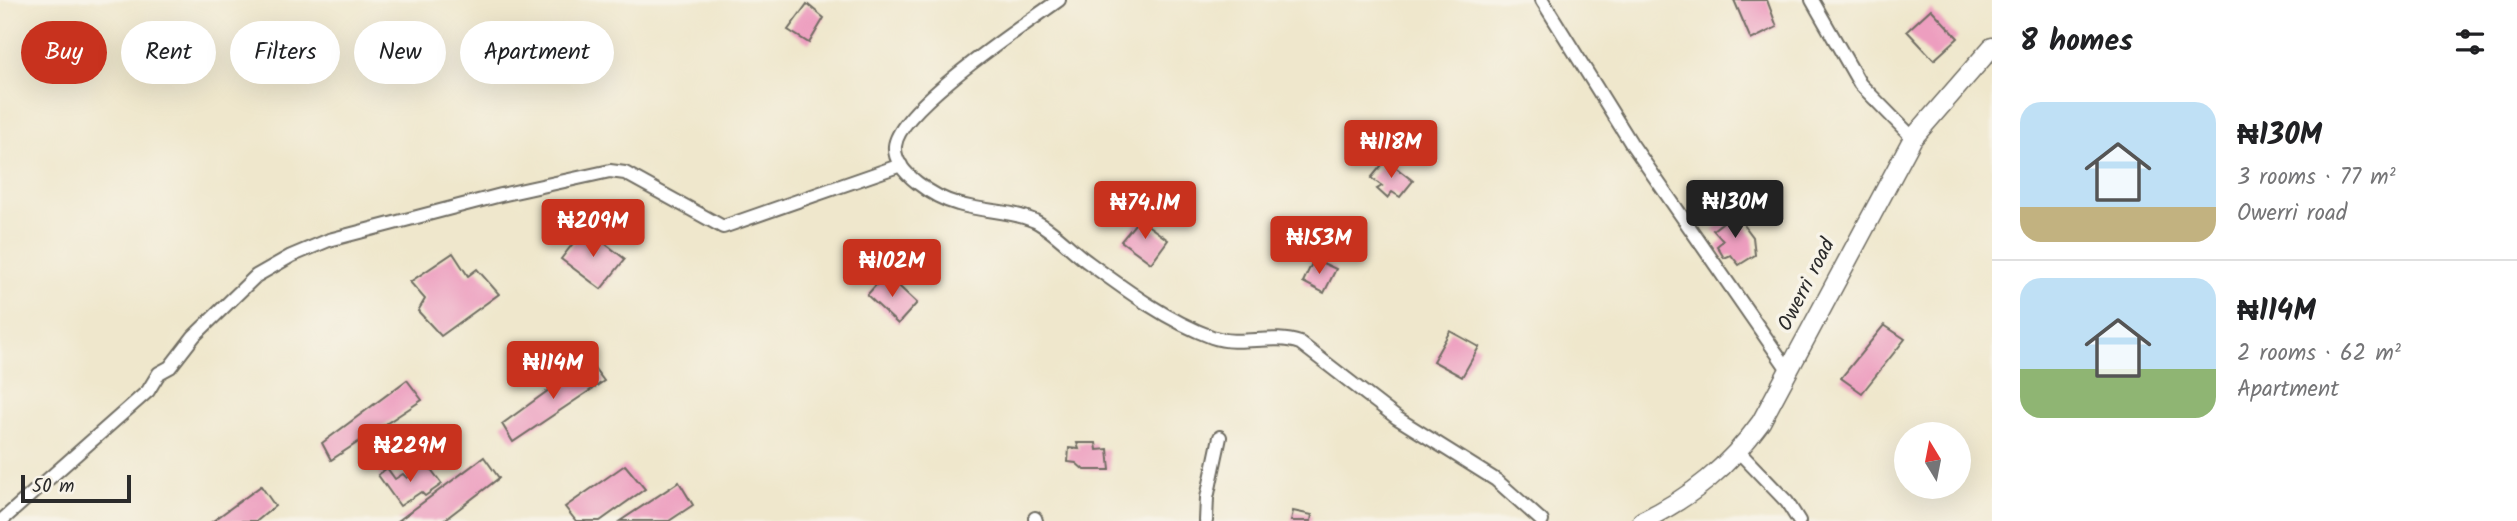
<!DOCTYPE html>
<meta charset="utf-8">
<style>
body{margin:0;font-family:Kalam,sans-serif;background:#f6f6f6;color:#202124;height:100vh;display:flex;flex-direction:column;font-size:26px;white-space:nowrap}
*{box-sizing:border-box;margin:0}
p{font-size:23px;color:#757577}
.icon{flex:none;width:38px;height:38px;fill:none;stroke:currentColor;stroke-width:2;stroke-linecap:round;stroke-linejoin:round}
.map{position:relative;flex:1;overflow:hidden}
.side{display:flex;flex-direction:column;background:#fff;width:525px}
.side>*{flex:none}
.top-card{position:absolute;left:21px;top:21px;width:665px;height:63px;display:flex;gap:14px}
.needle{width:46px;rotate:350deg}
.buttons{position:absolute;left:1894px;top:422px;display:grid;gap:14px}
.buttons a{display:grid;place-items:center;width:77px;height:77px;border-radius:50%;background:#fff;box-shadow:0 7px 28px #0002;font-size:35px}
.scale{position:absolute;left:21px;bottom:18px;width:110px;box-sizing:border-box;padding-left:7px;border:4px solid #2b2b2b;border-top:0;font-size:19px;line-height:24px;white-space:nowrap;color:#2b2b2b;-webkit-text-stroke:5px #f7f3e8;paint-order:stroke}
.price{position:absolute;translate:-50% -60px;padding:0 16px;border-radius:7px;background:#c8321e;color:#fff;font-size:23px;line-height:46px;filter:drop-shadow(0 2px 4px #0008)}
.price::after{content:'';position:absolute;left:50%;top:42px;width:21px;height:16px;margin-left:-10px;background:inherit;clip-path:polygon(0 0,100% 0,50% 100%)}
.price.selected{background:#222;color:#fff}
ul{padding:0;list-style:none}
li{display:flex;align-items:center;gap:21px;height:175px;padding:0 28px}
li+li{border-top:2px solid #e0e0e0}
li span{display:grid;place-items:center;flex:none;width:196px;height:140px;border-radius:21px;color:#555}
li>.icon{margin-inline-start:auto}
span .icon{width:84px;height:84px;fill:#fffc;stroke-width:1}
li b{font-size:30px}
h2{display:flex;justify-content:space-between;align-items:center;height:84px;padding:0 28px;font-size:30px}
.tag{padding:0 24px;border-radius:32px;background:#fff;box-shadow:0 7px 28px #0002;font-size:24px;line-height:63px}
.tag.selected{background:#c8321e;color:#fff}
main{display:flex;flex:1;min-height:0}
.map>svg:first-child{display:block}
</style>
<main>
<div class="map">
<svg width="1992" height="521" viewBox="0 0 1992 521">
<rect width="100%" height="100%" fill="#f7f3e8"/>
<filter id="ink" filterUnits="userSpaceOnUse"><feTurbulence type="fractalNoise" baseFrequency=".0143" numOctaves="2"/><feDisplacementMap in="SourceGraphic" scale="14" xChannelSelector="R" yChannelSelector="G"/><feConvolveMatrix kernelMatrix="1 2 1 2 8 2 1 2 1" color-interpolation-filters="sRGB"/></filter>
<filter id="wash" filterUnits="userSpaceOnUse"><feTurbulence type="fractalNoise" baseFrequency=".00686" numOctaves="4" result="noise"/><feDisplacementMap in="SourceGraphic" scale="28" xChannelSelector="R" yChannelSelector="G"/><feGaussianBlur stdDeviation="1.57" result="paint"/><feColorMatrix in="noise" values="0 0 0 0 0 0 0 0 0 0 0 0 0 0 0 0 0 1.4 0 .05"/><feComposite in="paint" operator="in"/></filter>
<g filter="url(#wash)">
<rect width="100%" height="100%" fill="#efe7cc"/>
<g id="blocks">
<path fill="#ed9ebf" d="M1734 0H1767L1777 27 1751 40Z
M807 4 824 18 809 43 788 30Z
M1931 9 1958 38 1934 60 1907 31Z
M1386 160 1413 181 1400 197 1392 192 1387 198 1377 189 1382 186 1371 178Z
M1735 213 1753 237 1755 255 1739 265 1731 255 1724 258 1717 246 1723 241 1713 230Z
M1139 219 1168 240 1151 263 1121 241Z
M585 228 625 259 601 289 561 259Z
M453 253 468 276 477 269 499 294 441 336 418 311 425 299 410 282Z
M1314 259 1336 269 1324 293 1303 282Z
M886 274 917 303 898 324 867 295Z
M1884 325 1905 339 1862 393 1841 378Z
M1450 331 1479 347 1462 377 1433 361Z
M589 361 604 381 513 442 502 424Z
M407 380 422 400 331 460 322 443Z
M1077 443H1096L1097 450 1108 449 1110 470H1084L1076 463 1068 462 1069 448 1079 449Z
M484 457 499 478 443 521H398Z
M427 464 442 484 425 496 421 492 400 506 378 475 387 468 395 479 403 474 407 478Z
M625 465 645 489 600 521H576L565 507Z
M679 482 693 505 669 521H620Z
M261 486 275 506 257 521H213Z
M1293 511 1312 515 1311 521H1291Z"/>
</g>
</g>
<g filter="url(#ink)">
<use href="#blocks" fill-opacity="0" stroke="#706d63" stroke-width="2"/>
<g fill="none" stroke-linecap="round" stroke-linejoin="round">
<g stroke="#706d63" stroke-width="16">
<path id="minor" d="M1059 0C1026 24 898 108 895 146 893 173 936 198 958 204 983 212 1011 210 1035 221 1053 230 1069 248 1085 260 1123 288 1167 321 1212 337 1240 347 1272 333 1300 343L1397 418 1496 480 1542 521
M1542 0 1631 143 1789 371
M1812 0 1860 84 1913 138
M1739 452 1787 502 1799 521
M1035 518 1036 521
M1 521 148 391 159 373 170 367 194 336 256 276 291 256 329 240 501 195 610 171 625 173 723 227 901 165
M1206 521 1207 498 1220 437"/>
</g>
<g stroke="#706d63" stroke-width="21">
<path id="secondary" d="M1642 521C1692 497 1729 466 1761 422L1913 138 1992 47"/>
</g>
<use href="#minor" stroke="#fff" stroke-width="12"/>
<use href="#secondary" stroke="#fff" stroke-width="18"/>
</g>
</g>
<g text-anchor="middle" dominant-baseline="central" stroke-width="7" stroke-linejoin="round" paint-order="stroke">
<g font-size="21" fill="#2b2b2b" stroke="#f7f3e8">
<text transform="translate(1807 285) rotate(-63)">Owerri road</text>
</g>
</g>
</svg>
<div class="buttons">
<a><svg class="needle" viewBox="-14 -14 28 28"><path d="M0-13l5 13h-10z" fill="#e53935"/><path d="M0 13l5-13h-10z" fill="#757577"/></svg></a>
</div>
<div class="scale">50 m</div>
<b class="price" style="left:1391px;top:180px">₦118M</b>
<b class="price selected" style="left:1735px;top:240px">₦130M</b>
<b class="price" style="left:1145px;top:241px">₦74.1M</b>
<b class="price" style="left:593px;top:259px">₦209M</b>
<b class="price" style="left:1319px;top:276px">₦153M</b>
<b class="price" style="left:892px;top:299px">₦102M</b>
<b class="price" style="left:553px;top:401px">₦114M</b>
<b class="price" style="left:410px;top:484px">₦229M</b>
<div class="top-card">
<a class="tag selected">Buy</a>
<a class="tag">Rent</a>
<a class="tag">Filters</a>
<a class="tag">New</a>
<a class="tag">Apartment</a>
</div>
</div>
<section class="side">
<h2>8 homes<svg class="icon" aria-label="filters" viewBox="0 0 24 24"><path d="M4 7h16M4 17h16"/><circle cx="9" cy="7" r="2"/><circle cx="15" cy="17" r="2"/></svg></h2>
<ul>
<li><span style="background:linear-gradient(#bfe0f5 75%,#c2b280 0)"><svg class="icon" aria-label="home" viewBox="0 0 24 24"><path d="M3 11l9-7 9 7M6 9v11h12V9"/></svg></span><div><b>₦130M</b><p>3 rooms · 77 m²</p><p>Owerri road</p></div></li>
<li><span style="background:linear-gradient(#bfe0f5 65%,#8fb573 0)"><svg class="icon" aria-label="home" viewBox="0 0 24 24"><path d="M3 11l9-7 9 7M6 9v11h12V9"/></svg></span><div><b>₦114M</b><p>2 rooms · 62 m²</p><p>Apartment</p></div></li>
</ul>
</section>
</main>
